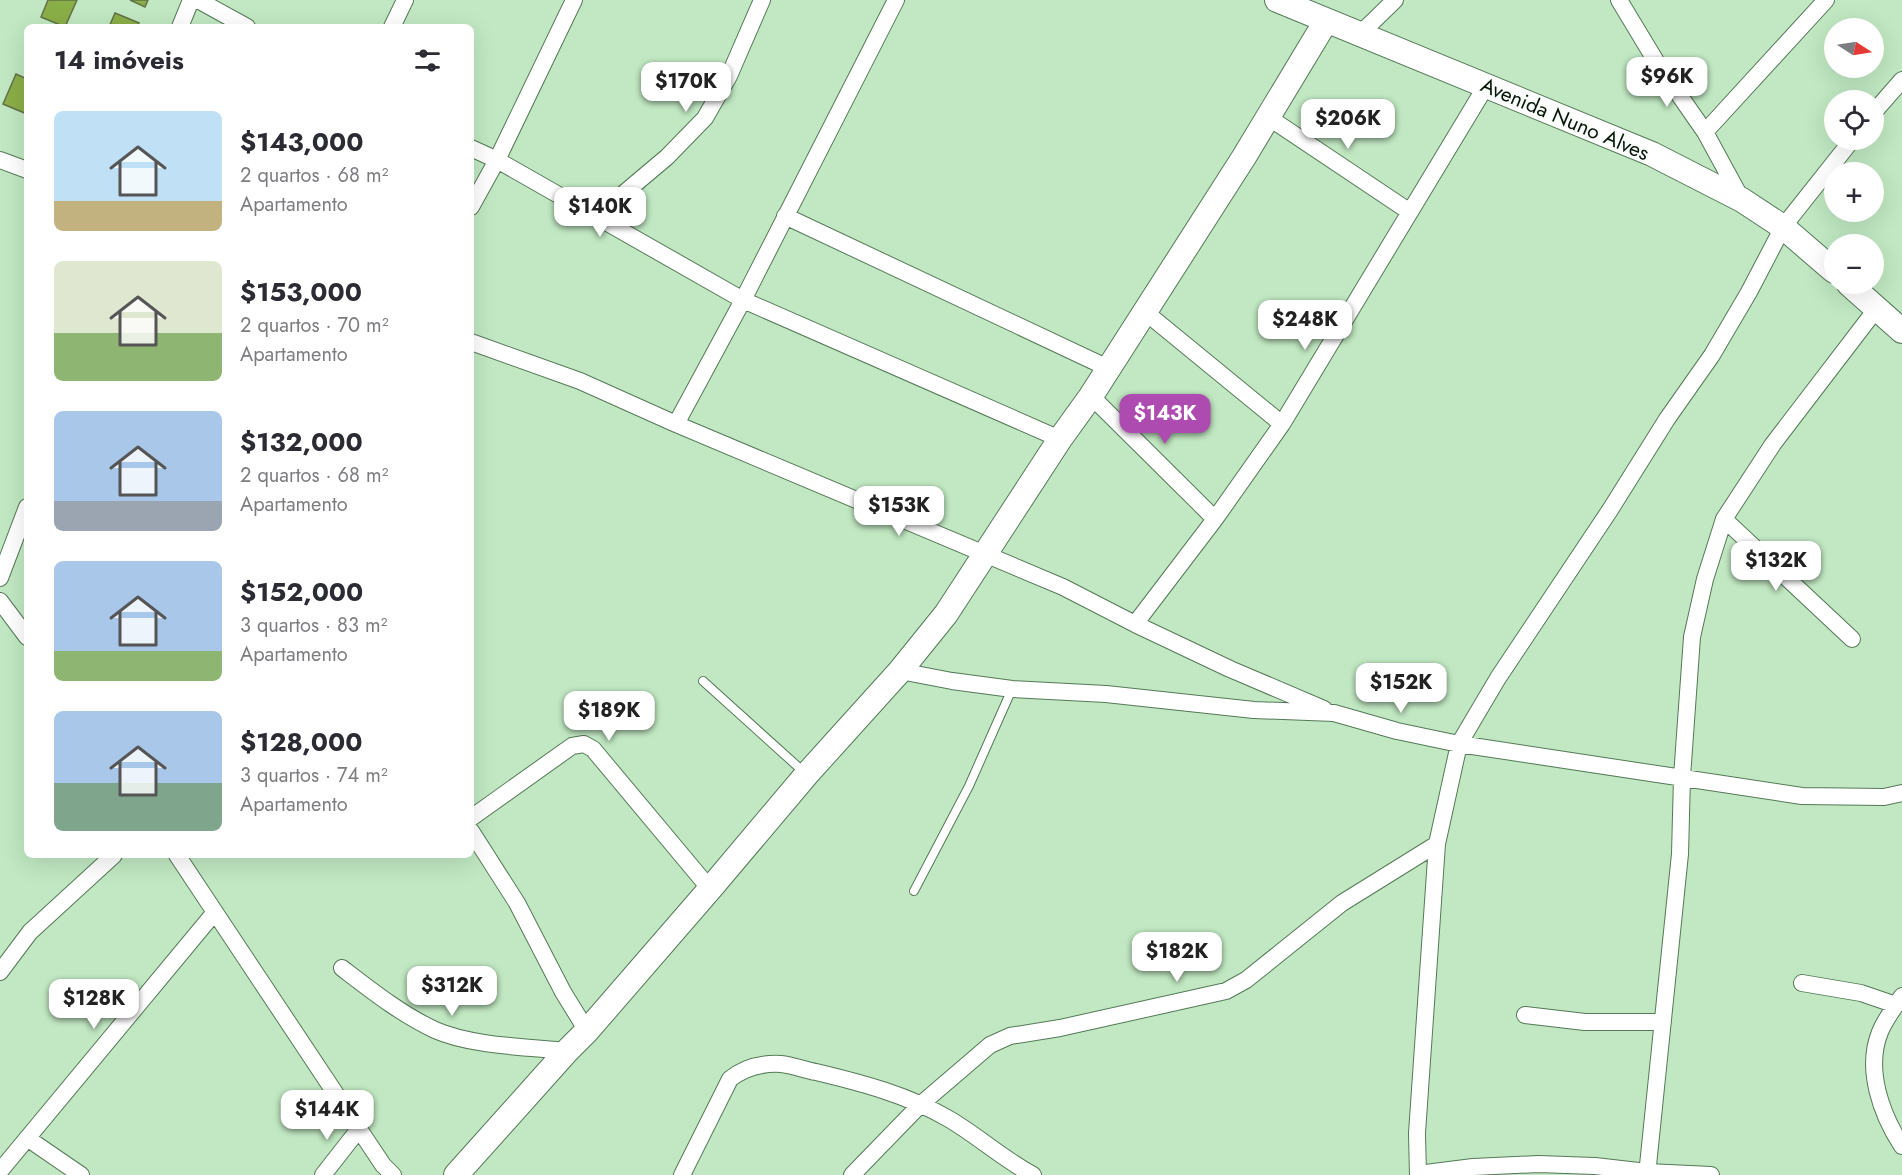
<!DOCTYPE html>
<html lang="pt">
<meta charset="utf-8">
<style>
body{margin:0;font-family:Jost,sans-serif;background:#f2f2f3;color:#2b2b33;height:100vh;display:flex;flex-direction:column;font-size:22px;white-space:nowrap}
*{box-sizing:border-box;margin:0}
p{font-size:20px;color:#7c7c81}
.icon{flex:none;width:33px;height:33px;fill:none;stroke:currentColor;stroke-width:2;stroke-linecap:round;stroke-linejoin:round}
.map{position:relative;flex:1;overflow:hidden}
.drawer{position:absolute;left:24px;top:24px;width:450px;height:834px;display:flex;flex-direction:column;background:#fff;border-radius:9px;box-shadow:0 6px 24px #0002}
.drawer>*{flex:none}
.needle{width:39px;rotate:102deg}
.buttons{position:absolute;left:1824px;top:18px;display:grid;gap:12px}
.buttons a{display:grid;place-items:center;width:60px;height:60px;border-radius:50%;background:#fff;box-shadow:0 6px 24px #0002;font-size:30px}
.price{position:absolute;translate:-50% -51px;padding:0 14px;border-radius:12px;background:#fff;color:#222;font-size:20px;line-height:39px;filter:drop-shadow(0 2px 3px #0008)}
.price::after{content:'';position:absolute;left:50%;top:36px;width:18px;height:14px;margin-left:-9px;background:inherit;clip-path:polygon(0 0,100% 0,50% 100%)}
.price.active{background:#ad4bb1;color:#fff}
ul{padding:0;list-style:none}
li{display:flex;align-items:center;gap:18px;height:150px;padding:0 30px}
li span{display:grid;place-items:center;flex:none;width:168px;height:120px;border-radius:9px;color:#555}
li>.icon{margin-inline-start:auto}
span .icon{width:72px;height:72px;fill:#fffc;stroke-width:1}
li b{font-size:26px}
h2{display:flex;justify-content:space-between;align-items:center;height:72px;padding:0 30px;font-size:26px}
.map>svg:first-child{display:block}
</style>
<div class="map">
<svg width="1902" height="1175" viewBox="0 0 1902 1175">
<rect width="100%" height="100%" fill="#c1e8c2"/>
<path fill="#8aae47" stroke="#617247" stroke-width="1.5" d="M48 0H77L65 27 41 17Z
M130 0H148L145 7Z
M115 13 139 23 137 27H109Z
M16 74 27 79V114L3 104Z"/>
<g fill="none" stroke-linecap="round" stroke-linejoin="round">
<g stroke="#557957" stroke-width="10">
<path id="lane" d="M703 681 806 774
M914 891 969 786 1012 689"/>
</g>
<g stroke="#557957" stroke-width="18">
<path id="street" d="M198 0 247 27
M1619 0 1657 63 1705 132 1742 200
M180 27 191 0
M392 27 405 0
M1360 34 1395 0
M1874 112 1902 80
M1268 117 1410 212
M1705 132 1826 0
M471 148 497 160 743 300 1060 439
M0 160 27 170
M471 207 497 160 574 0
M597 216 667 157 705 118 729 76 762 0
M785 216 1108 368
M1144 311 1282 424
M471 342 580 381 676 424 1063 587 1135 624 1230 669 1324 709
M1091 396 1215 519
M676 424 743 300 896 0
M1724 519 1852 639
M0 578 27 507
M0 601 27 637
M1135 624 1215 519 1282 424 1486 86
M900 671 952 681 1012 689 1106 694 1254 710 1334 713 1397 731 1459 744 1802 796 1884 797 1902 793
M471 818 572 746 584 744 593 749 710 889
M471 831 517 903 563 992 587 1031
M177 855 359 1129 383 1165 393 1175
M342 968C372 991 401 1014 435 1030 471 1046 527 1047 567 1051
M0 972 30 932 114 855
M1802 983 1861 993 1896 1005
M1902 996C1895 1007 1885 1019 1880 1032 1865 1069 1881 1114 1902 1146
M1525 1015 1585 1022H1663
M27 1138 81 1175
M0 1171 215 912
M1418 1174 1473 1167 1538 1164 1595 1166 1647 1172 1711 1175
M323 1175 359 1129
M682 1175 730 1079C744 1068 762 1063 781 1064 792 1065 805 1070 816 1072 862 1083 908 1095 949 1119 978 1136 1003 1159 1033 1175
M852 1175 920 1105 990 1045 1010 1036 1060 1028 1226 991 1246 980 1342 903 1437 844
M1418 1175 1417 1133 1437 844 1459 744 1498 678 1610 510 1667 419 1712 355 1749 292 1783 227 1852 140
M1647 1175 1680 854 1682 777 1692 637 1705 579 1724 519 1773 444 1877 308"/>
</g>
<g stroke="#557957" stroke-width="26">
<path id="secondary" d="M1277 0 1652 154 1742 200 1783 227 1834 271
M1849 284 1902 331
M456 1175 567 1051 587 1031 710 889 807 774 900 671 946 614 1060 439 1091 396 1244 157 1326 21"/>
</g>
<use href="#lane" stroke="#fff" stroke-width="8"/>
<use href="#street" stroke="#fff" stroke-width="16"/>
<use href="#secondary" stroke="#fff" stroke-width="24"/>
</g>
<g text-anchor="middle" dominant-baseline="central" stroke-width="4.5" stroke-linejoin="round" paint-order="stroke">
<g font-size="21" fill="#09170a" stroke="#fafefa">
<text transform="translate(1565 119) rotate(23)">Avenida Nuno Alves</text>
</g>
</g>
</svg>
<div class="buttons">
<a><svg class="needle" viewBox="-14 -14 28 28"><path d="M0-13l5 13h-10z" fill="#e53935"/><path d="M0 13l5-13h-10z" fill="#7c7c81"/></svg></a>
<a><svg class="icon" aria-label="locate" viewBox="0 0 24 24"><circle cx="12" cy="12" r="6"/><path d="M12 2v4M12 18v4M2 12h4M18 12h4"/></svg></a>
<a>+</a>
<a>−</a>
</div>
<b class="price" style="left:1667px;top:108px">$96K</b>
<b class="price" style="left:686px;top:113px">$170K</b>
<b class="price" style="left:1348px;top:150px">$206K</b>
<b class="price" style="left:600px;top:238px">$140K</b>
<b class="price" style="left:1305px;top:351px">$248K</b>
<b class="price active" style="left:1165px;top:445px">$143K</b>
<b class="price" style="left:899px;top:537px">$153K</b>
<b class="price" style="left:1776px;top:592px">$132K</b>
<b class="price" style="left:1401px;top:714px">$152K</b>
<b class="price" style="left:609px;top:742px">$189K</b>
<b class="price" style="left:1177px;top:983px">$182K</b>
<b class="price" style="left:452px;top:1017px">$312K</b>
<b class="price" style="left:94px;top:1030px">$128K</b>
<b class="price" style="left:327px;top:1141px">$144K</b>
<section class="drawer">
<h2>14 imóveis<svg class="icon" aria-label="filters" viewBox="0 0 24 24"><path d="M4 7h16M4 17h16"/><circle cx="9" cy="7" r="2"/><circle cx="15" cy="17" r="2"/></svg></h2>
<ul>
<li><span style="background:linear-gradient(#bfe0f5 75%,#c2b280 0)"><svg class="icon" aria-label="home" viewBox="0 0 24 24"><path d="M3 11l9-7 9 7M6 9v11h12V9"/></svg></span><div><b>$143,000</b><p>2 quartos · 68 m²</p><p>Apartamento</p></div></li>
<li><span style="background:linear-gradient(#dfe7d0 60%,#8fb573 0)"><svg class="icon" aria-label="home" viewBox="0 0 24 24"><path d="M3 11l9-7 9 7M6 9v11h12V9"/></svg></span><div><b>$153,000</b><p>2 quartos · 70 m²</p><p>Apartamento</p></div></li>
<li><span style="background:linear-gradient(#a9c7e8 75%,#9aa5b1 0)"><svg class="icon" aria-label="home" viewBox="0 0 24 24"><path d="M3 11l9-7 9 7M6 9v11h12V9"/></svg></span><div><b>$132,000</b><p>2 quartos · 68 m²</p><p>Apartamento</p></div></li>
<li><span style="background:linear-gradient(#a9c7e8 75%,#8fb573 0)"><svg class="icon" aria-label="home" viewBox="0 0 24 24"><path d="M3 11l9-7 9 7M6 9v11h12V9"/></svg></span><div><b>$152,000</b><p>3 quartos · 83 m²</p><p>Apartamento</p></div></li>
<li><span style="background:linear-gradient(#a9c7e8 60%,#7fa58c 0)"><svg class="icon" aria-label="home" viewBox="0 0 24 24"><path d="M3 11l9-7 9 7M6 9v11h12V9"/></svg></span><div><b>$128,000</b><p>3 quartos · 74 m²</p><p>Apartamento</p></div></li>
</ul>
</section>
</div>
